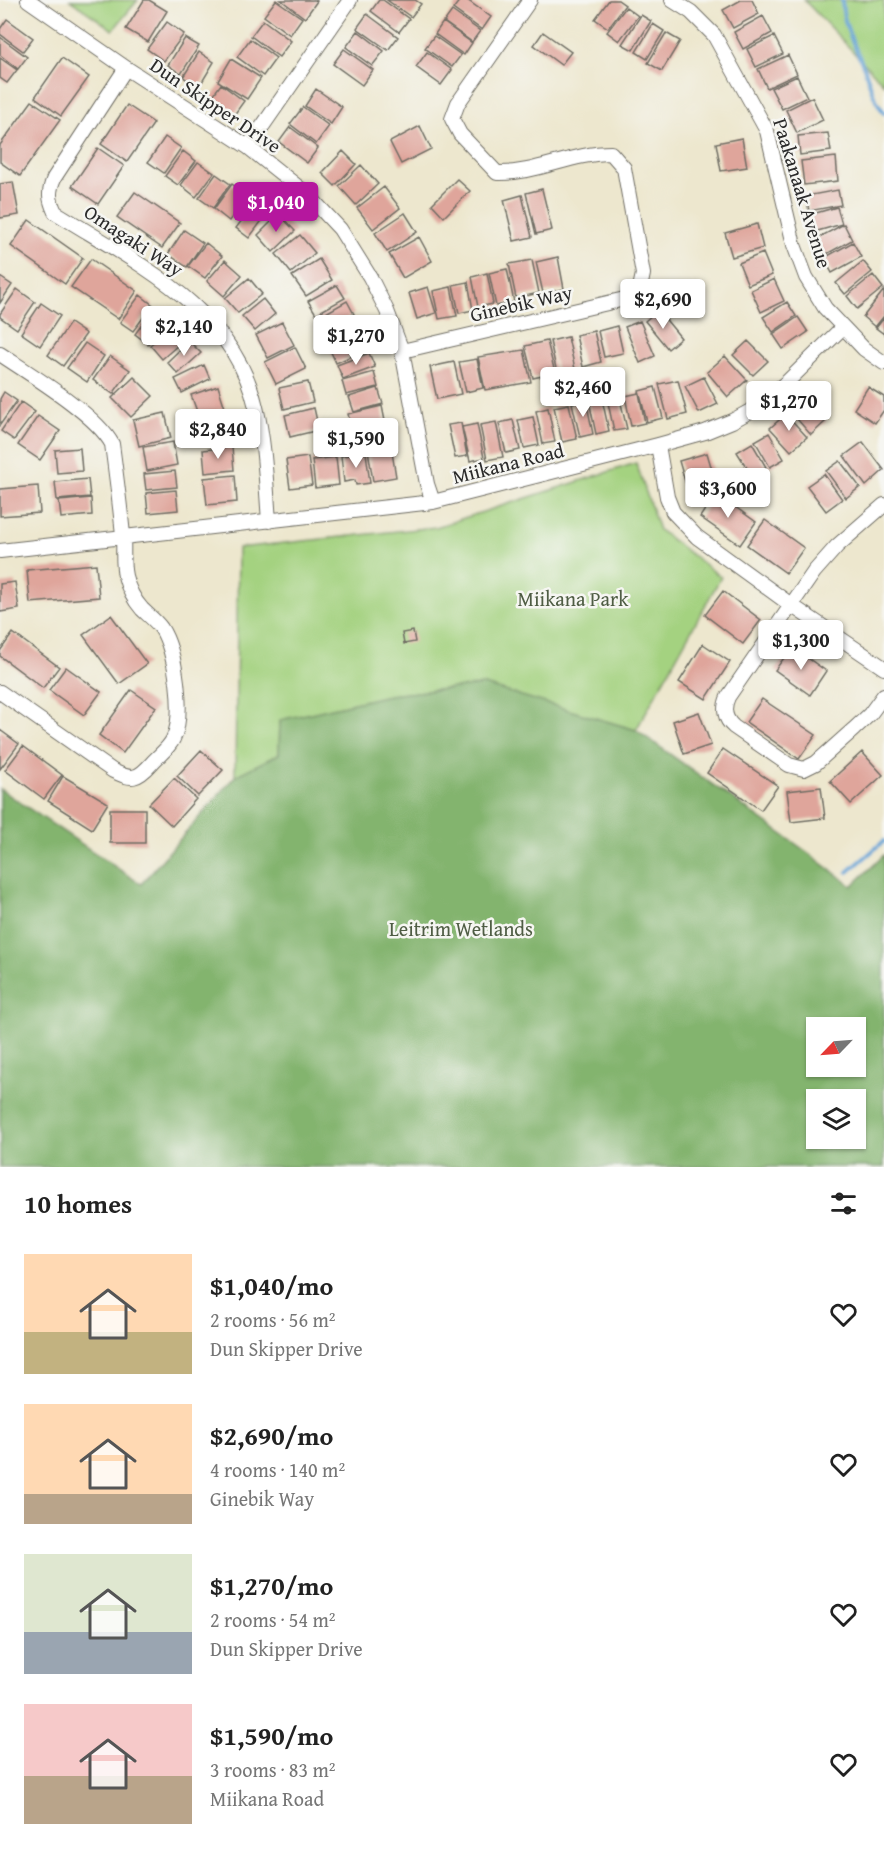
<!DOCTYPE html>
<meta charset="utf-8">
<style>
body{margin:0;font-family:"Gentium Book Plus",serif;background:#f2f2f2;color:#222;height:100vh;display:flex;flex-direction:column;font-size:22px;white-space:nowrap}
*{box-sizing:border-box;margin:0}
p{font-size:20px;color:#767676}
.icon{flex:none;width:33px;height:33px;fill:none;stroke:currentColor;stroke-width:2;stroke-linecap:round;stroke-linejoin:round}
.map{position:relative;height:1167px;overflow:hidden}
.sheet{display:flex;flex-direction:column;background:#fff;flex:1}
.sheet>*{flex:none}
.needle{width:39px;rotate:245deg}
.buttons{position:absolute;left:806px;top:1017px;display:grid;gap:12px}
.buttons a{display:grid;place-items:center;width:60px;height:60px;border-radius:0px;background:#fff;box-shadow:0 2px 4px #0004;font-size:30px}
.price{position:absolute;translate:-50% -51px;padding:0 14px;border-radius:6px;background:#fff;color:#222;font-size:20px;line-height:39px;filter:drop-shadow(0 2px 3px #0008)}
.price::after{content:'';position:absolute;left:50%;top:36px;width:18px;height:14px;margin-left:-9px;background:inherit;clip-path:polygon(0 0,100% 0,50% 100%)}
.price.active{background:#b5179e;color:#fff}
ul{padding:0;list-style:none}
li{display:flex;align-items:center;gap:18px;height:150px;padding:0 24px}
li span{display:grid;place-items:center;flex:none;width:168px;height:120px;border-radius:0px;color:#555}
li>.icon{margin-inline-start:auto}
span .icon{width:72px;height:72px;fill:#fffc;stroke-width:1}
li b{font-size:26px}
h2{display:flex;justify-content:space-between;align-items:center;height:72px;padding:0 24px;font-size:26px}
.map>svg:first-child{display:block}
</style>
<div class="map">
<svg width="884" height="1167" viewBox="0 0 884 1167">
<rect width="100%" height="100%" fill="#f6f6f2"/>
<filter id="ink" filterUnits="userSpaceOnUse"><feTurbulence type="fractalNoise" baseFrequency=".0167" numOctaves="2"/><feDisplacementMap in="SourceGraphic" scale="12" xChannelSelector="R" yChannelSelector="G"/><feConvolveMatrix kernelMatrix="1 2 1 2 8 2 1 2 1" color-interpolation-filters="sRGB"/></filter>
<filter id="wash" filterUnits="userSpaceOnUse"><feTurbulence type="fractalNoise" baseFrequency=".008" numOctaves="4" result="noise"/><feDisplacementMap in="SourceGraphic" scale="24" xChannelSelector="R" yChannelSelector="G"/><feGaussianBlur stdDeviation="1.35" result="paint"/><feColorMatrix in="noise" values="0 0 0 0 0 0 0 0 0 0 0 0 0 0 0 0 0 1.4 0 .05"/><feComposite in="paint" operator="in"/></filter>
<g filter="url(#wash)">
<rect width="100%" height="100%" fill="#ede7ce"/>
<path fill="#a4d280" stroke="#687e56" stroke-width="1.5" d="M70 0H138L113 30Z
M804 0H884V84Z
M636 463 659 530 721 577 636 730 484 685 389 695 280 720 279 754 235 776 238 548 436 527Z"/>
<path fill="#83b46e" stroke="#57704c" stroke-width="1.5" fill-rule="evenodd" d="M484 685 636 730 810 854 852 886 884 855V1167H0V789L141 884 235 776 279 754 280 720 389 695ZM816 1028H855V1066H816ZM816 1100H855V1138H816Z"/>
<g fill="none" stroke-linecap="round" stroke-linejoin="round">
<path stroke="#62a1d5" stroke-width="4" d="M842 0C843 28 855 45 865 70 871 88 873 97 884 113
M848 872 884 841"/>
</g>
<g id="blocks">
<path fill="#dfa59b" d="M144 0H149L167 11 148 42 126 29Z
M276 0 302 18 290 35 264 16Z
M281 0H315L317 1 305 18Z
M379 0H383L409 19 399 32 371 11Z
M387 0H415L421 4 411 17Z
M460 0H467L491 17 482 30 453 9Z
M609 0H618L625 5 608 28 595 19Z
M741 0H752L759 14 733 28 723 10Z
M626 7 638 16 619 41 607 32Z
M452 11 480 31 472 42 444 22Z
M367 14 398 37 388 50 357 28Z
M641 15 651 21 633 50 622 44Z
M763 16 772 33 743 49 734 32Z
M7 19 33 38 23 51 0 34V29Z
M263 20 291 41 279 57 251 36Z
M167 22 184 34 164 61 147 49Z
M443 22 472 43 464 55 435 34Z
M653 24 664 31 647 59 636 52Z
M358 31 384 51 372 66 346 47Z
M543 32 571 52 561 65 534 45Z
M666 33 680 41 662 71 648 63Z
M434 36 461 55 452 67 425 48Z
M774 36 783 54 756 67 747 49Z
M0 37 27 57 18 69 0 55Z
M185 38 199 46 181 74 168 65Z
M250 39 276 58 263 76 237 57Z
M344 49 373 70 362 85 333 64Z
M199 52 214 62 199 87 183 77Z
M427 52 452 70 441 85 416 67Z
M788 55 797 74 767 88 758 69Z
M0 58 17 70 7 83 0 78Z
M62 58 89 77 61 116 35 97Z
M231 59 261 78 247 99 218 81Z
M797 76 807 97 782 109 771 88Z
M221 84 244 101 234 115 211 98Z
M316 89 342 107 331 124 305 106Z
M812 97 823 120 797 133 786 110Z
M32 101 60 120 20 176 0 162V145Z
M127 105 154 123 127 162 101 144Z
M303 107 329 126 316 144 290 124Z
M420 126 431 149 401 164 390 142Z
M290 127 318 148 307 163 279 142Z
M828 133 831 151 800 155 798 136Z
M165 137 181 148 164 173 148 162Z
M742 138 747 167 721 171 716 143Z
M98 148 124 166 98 204 72 186Z
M183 151 196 161 178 185 165 176Z
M343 151 356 164 335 186 322 173Z
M836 157 838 181 804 185 801 161Z
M198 162 214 173 196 197 181 185Z
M361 165 378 184 356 205 339 186Z
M216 174 230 184 213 208 199 198Z
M457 179 470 191 444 217 432 204Z
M13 182 19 215 0 218V184Z
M232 184 248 196 229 221 214 209Z
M384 187 400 208 373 229 357 208Z
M542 189 552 230 536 234 526 193Z
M838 190 841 205 809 211 806 196Z
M135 192 180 223 162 248 117 217Z
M522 195 532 237 514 241 504 200Z
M257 200 270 210 249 238 236 228Z
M837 207 842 224 814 232 809 215Z
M405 213 417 232 387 252 375 233Z
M279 214 295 231 273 252 258 235Z
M29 220 83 258 65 284 11 246Z
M757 224 763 248 732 257 725 233Z
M844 224 852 240 823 256 814 240Z
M184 230 203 243 187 267 168 254Z
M300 235 315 253 291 273 276 254Z
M419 237 432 261 403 278 389 254Z
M853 242 861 257 832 273 824 258Z
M206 243 222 256 205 278 188 266Z
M763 253 772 275 748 285 739 263Z
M558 257 564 289 543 293 536 262Z
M91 259 137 291 118 319 71 287Z
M319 259 332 280 306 296 292 276Z
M225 260 242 275 224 296 207 281Z
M532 260 539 293 516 298 509 264Z
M863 261 872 272 845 294 836 283Z
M507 269 514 302 496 306 489 273Z
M487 273 493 304 478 307 472 277Z
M873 275 883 288 857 309 847 296Z
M0 277 12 285 0 303Z
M249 278 262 294 238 313 225 298Z
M774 279 784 301 761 312 751 290Z
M468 282 473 310 459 313 453 285Z
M337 285 345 298 316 314 308 301Z
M428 287 436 313 417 319 409 293Z
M451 287 457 316 439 319 433 291Z
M17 289 35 302 17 329 0 317V314Z
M884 290V316L875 327 863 317Z
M140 295 153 305 133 331 120 322Z
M263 299 275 314 255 331 242 316Z
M347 301 354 314 324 331 317 318Z
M787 302 796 316 773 332 763 317Z
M41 303 60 316 40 346 21 333Z
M658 310 681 338 668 349 645 321Z
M151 312 164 322 148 344 135 334Z
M798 317 808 332 783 349 773 334Z
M355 318 362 333 339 344 331 329Z
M884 318V334L876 328Z
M640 321 655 356 640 363 625 327Z
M282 322 294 345 268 358 256 335Z
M70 323 86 334 63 366 48 355Z
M175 325 186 338 162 359 150 345Z
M617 326 623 353 604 357 598 331Z
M594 331 601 362 583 367 576 335Z
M362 337 367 349 336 363 330 350Z
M568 337 575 369 557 373 550 341Z
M189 341 201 353 178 374 167 362Z
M547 341 555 373 533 378 525 346Z
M748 341 768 361 753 375 733 355Z
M85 343 104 356 87 382 67 368Z
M295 347 306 369 276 384 265 362Z
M524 350 531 382 485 390 478 357Z
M369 353 375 367 343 379 337 365Z
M110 356 130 370 113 394 93 380Z
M725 356 747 380 728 397 707 372Z
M477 359 483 388 466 392 459 362Z
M454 362 461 394 437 399 430 367Z
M204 365 210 379 182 393 175 379Z
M374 372 378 387 346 395 342 381Z
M134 377 153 396 131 417 112 398Z
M704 377 718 404 699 413 685 386Z
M678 380 687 414 668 419 659 384Z
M308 382 313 402 284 409 279 388Z
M218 386 225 408 199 417 191 395Z
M655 387 663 418 647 422 639 391Z
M868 387 884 397V410L875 423 854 409Z
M378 388 383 404 354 412 349 397Z
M4 392 17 401 0 425V399Z
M639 393 645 423 631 426 625 396Z
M619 395 627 429 614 431 607 398Z
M804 397 826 421 811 435 790 411Z
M602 399 609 431 596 434 589 401Z
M586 400 593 434 580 437 572 403Z
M21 402 35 412 14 440 1 431Z
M569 404 577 439 562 442 554 407Z
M382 406 385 421 352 429 348 414Z
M314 408 319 430 290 437 285 415Z
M548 408 555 442 543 444 536 411Z
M228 412 235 433 210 441 203 421Z
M165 413 171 438 139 446 133 420Z
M786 414 807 437 791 451 770 428Z
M38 416 60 431 40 460 18 445Z
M533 417 539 445 524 448 518 420Z
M513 420 520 450 506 453 499 423Z
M496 422 503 457 487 460 480 425Z
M461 423 467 456 455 458 448 425Z
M477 424 484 458 470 461 462 427Z
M769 433 784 459 770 467 755 441Z
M173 442 177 465 147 471 143 447Z
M863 442 884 470 866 486 844 456Z
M752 443 766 467 752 476 737 452Z
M391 446 396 477 373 481 368 450Z
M232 447 234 470 205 473 203 450Z
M80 448 82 471 57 473 55 450Z
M366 453 370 483 356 485 355 480 344 482 341 456Z
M707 453 718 490 690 498 679 461Z
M308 457 312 485 290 488 286 460Z
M336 457 339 485 315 488 312 460Z
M840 461 860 487 846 498 826 471Z
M175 471 177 487 146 490 144 474Z
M824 474 842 499 826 511 807 486Z
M235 475 237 502 207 505 204 478Z
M88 479 90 497 57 500 55 482Z
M38 486 40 513 0 516V489Z
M176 490 178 510 148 513 146 493Z
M716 493 756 522 740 545 700 517Z
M91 498 92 515 61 518 59 501Z
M765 520 804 548 786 573 747 545Z
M96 564 99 597 30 603 27 570Z
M15 582 19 609 0 612V584Z
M723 591 761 620 743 644 705 615Z
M111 615 147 664 119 684 83 635Z
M413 631 415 642 404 644 402 633Z
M13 633 59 667 43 688 0 656V651Z
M703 644 730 662 706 699 679 682Z
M792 647 826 671 810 695 775 670Z
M66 667 101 692 84 715 49 690Z
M131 690 156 707 123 753 99 735Z
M762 699 816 735 799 759 746 722Z
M699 712 711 745 684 754 673 721Z
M0 730 19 744 0 769Z
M23 746 62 775 44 799 5 770Z
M723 749 778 786 761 810 707 773Z
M201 750 223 770 198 796 177 776Z
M862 752 883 775 851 804 830 781Z
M63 776 108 803 92 829 48 801Z
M174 778 196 799 172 826 149 804Z
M821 787 825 818 791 822 787 791Z
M110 809H145V843H110Z"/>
</g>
</g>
<g filter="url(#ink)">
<use href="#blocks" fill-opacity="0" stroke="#6f6d64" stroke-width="1.5"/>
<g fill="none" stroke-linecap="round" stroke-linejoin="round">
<g stroke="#6f6d64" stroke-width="16">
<path id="minor" d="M28 0 126 68 248 147 308 195 340 229 370 277 387 311 402 351 427 484 433 502
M672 0 691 12 714 35 767 131 794 245 806 277 825 308 864 349 884 363
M126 68 54 178C48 192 49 199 55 212 134 262 233 307 256 407 265 444 266 483 269 521
M248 147 350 0
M402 351 629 298 640 288 643 274 624 168 611 153C572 153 536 174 497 173L460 134 452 119 458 103 530 0
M0 354C30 374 96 414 112 444 116 474 120 505 123 535 124 549 122 563 125 576 128 588 134 600 142 609 148 615 156 621 161 628 176 651 185 715 173 739 169 748 158 756 152 763 137 780 132 780 113 771L0 692
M658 445 667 497 673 512 697 537 791 605 884 668
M884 505 837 546 814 572 728 697C723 708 724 719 734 727L789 765 804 769 816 763 854 729 870 714 884 695
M0 551 433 502 658 445 705 432 732 421 754 409 787 382 843 327"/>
</g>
<use href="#minor" stroke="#fff" stroke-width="14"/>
</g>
</g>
<g text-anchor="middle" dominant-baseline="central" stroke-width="5" stroke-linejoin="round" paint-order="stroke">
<g font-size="20" fill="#2b2b2b" stroke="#f6f6f2">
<text transform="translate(216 105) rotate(34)">Dun Skipper Drive</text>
<text transform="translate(803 193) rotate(73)">Paakanaak Avenue</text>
<text transform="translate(134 240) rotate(33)">Omagaki Way</text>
<text transform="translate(521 303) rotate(-13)">Ginebik Way</text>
<text transform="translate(508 463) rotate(-14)">Miikana Road</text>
</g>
<g font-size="20" fill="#4f5d44" stroke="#f6f6f2">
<text x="573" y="598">Miikana Park</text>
<text x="461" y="928">Leitrim Wetlands</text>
</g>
</g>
</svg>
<div class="buttons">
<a><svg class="needle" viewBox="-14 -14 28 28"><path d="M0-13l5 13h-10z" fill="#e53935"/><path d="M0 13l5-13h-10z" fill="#767676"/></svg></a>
<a><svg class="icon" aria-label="layers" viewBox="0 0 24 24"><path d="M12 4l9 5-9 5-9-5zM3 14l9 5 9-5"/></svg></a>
</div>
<b class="price active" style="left:276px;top:233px">$1,040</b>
<b class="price" style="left:663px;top:330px">$2,690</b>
<b class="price" style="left:184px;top:357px">$2,140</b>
<b class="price" style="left:356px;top:366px">$1,270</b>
<b class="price" style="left:583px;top:418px">$2,460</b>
<b class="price" style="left:789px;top:432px">$1,270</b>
<b class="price" style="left:218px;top:460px">$2,840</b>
<b class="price" style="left:356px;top:469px">$1,590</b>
<b class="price" style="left:728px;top:519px">$3,600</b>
<b class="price" style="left:801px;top:671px">$1,300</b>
</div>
<section class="sheet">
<h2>10 homes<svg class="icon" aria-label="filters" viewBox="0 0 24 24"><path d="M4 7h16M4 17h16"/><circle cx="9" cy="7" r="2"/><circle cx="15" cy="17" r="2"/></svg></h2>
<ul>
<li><span style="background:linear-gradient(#ffd9b3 65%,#c2b280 0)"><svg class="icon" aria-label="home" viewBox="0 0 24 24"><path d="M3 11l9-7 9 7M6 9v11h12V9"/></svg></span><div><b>$1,040/mo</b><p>2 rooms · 56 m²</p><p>Dun Skipper Drive</p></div><svg class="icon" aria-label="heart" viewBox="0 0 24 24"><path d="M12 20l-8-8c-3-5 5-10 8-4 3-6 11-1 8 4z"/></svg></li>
<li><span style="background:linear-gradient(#ffd9b3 75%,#b9a48a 0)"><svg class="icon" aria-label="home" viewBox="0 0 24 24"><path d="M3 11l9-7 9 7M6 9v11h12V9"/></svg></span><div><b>$2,690/mo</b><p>4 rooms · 140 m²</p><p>Ginebik Way</p></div><svg class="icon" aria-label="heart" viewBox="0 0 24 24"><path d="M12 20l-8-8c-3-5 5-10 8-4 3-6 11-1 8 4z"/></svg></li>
<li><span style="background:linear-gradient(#dfe7d0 65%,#9aa5b1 0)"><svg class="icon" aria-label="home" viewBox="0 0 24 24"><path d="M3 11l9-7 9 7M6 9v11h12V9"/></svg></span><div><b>$1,270/mo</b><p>2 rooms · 54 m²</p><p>Dun Skipper Drive</p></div><svg class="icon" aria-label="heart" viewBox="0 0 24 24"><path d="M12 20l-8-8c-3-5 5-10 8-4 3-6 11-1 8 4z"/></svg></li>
<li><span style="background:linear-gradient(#f6c9c9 60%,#b9a48a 0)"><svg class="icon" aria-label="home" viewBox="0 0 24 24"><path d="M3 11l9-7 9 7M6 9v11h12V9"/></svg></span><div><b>$1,590/mo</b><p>3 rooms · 83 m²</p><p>Miikana Road</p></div><svg class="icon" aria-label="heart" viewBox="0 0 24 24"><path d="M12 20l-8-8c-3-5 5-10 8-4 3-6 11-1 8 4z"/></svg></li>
</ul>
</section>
